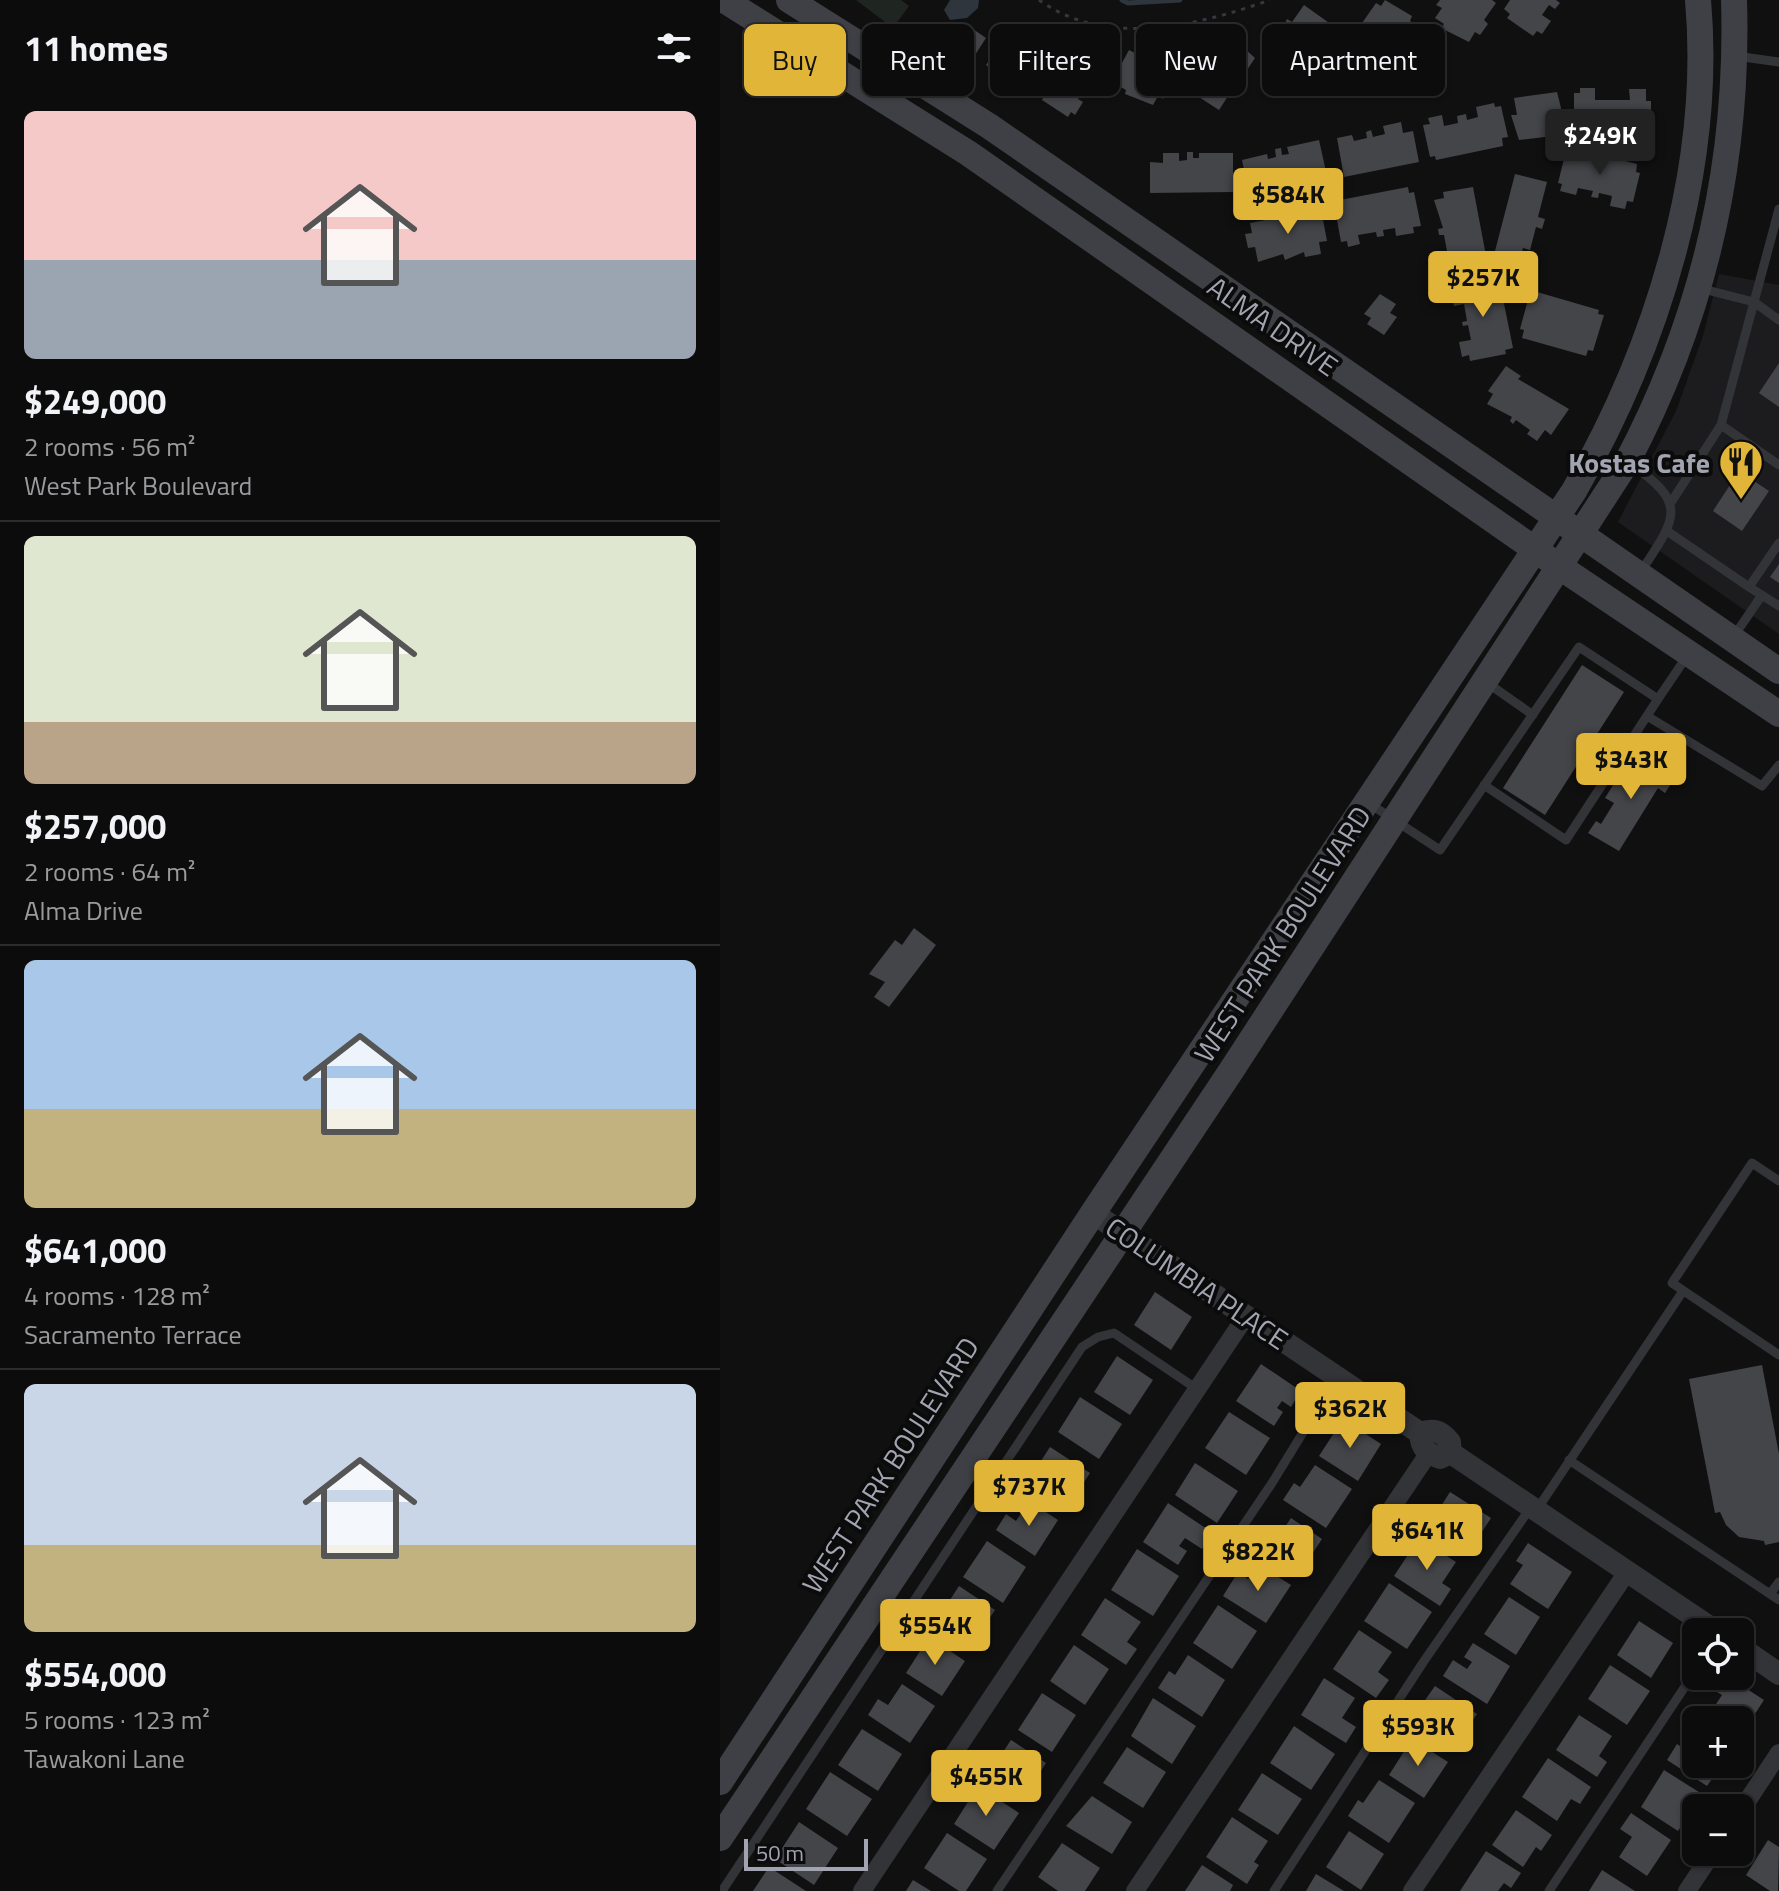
<!DOCTYPE html>
<meta charset="utf-8">
<style>
body{margin:0;font-family:"Titillium Web",sans-serif;background:#1a1a1b;color:#f1f3f6;height:100vh;display:flex;flex-direction:column;font-size:30px;white-space:nowrap}
*{box-sizing:border-box;margin:0}
p{font-size:26px;color:#9a9b9d}
.icon{flex:none;width:44px;height:44px;fill:none;stroke:currentColor;stroke-width:2;stroke-linecap:round;stroke-linejoin:round}
.map{position:relative;flex:1;overflow:hidden}
.panel{display:flex;flex-direction:column;background:#0c0c0d;width:720px}
.panel>*{flex:none}
.top-card{position:absolute;left:24px;top:24px;width:760px;height:72px;display:flex;gap:16px}
.buttons{position:absolute;left:962px;top:1618px;display:grid;gap:16px}
.buttons a{display:grid;place-items:center;width:72px;height:72px;border-radius:12px;background:#0c0c0d;box-shadow:0 2px 6px #0004,0 0 0 2px #2c2c2e;font-size:40px}
.scale{position:absolute;left:24px;bottom:20px;width:124px;box-sizing:border-box;padding-left:8px;border:4px solid #a2a5b1;border-top:0;font-size:22px;line-height:28px;white-space:nowrap;color:#a2a5b1;-webkit-text-stroke:6px #0b0b0c;paint-order:stroke}
.price{position:absolute;translate:-50% -68px;padding:0 18px;border-radius:8px;background:#e1b538;color:#111;font-size:26px;line-height:52px;filter:drop-shadow(0 2px 4px #0008)}
.price::after{content:'';position:absolute;left:50%;top:48px;width:24px;height:18px;margin-left:-12px;background:inherit;clip-path:polygon(0 0,100% 0,50% 100%)}
.price.on{background:#222;color:#fff}
ul{padding:0;list-style:none}
li{display:grid;align-content:center;gap:16px;height:424px;padding:0 24px}
li+li{border-top:2px solid #2c2c2e}
li span{display:grid;place-items:center;height:248px;border-radius:12px;color:#555}
li>.icon{margin-inline-start:auto}
span .icon{width:144px;height:144px;fill:#fffc;stroke-width:1}
li b{font-size:34px}
h2{display:flex;justify-content:space-between;align-items:center;height:96px;padding:0 24px;font-size:34px}
.chip{padding:0 28px;border-radius:12px;background:#0c0c0d;box-shadow:0 2px 6px #0004,0 0 0 2px #2c2c2e;font-size:28px;line-height:72px}
.chip.on{background:#e1b538;color:#111}
main{display:flex;flex:1;min-height:0}
.map>svg:first-child{display:block}
</style>
<main>
<section class="panel">
<h2>11 homes<svg class="icon" aria-label="filters" viewBox="0 0 24 24"><path d="M4 7h16M4 17h16"/><circle cx="9" cy="7" r="2"/><circle cx="15" cy="17" r="2"/></svg></h2>
<ul>
<li><span style="background:linear-gradient(#f6c9c9 60%,#9aa5b1 0)"><svg class="icon" aria-label="home" viewBox="0 0 24 24"><path d="M3 11l9-7 9 7M6 9v11h12V9"/></svg></span><div><b>$249,000</b><p>2 rooms · 56 m²</p><p>West Park Boulevard</p></div></li>
<li><span style="background:linear-gradient(#dfe7d0 75%,#b9a48a 0)"><svg class="icon" aria-label="home" viewBox="0 0 24 24"><path d="M3 11l9-7 9 7M6 9v11h12V9"/></svg></span><div><b>$257,000</b><p>2 rooms · 64 m²</p><p>Alma Drive</p></div></li>
<li><span style="background:linear-gradient(#a9c7e8 60%,#c2b280 0)"><svg class="icon" aria-label="home" viewBox="0 0 24 24"><path d="M3 11l9-7 9 7M6 9v11h12V9"/></svg></span><div><b>$641,000</b><p>4 rooms · 128 m²</p><p>Sacramento Terrace</p></div></li>
<li><span style="background:linear-gradient(#c9d6e8 65%,#c2b280 0)"><svg class="icon" aria-label="home" viewBox="0 0 24 24"><path d="M3 11l9-7 9 7M6 9v11h12V9"/></svg></span><div><b>$554,000</b><p>5 rooms · 123 m²</p><p>Tawakoni Lane</p></div></li>
</ul>
</section>
<div class="map">
<svg width="1059" height="1891" viewBox="0 0 1059 1891">
<rect width="100%" height="100%" fill="#101011"/>
<path fill="#1c1c1e" d="M999 274 1059 285V634L898 522 956 411 983 336Z"/>
<path fill="#1f2520" d="M136 0H181L189 6 173 28Z"/>
<path fill="#2f353d" d="M230 0H259L258 8 247 18 230 20 224 10Z"/>
<g fill="none" stroke-linecap="round" stroke-linejoin="round">
<path stroke="#2f353d" stroke-width="5" d="M402 0 408 3 460 0"/>
</g>
<path fill="#444549" d="M665 0 692 16 690 21 693 23 683 38 678 35 673 41 668 37 663 43 669 47 665 53 670 56 661 69 658 67 654 72 627 54 630 49 626 46 656 3 661 6Z
M720 0H772L776 3 764 20 768 24 760 35 755 32 749 42 721 28 724 24 715 18 722 8 716 5Z
M790 0H836L840 3 835 9 829 5 822 15 831 21 822 34 817 31 813 36 787 18 790 14 784 9Z
M584 5 619 30 603 60 598 57 591 67 582 60 579 64 562 52 565 49 557 42 567 19 572 22Z
M293 23 329 46 317 65 322 68 314 81 308 78 302 88 292 82 291 85 266 65 273 55 268 51 276 39 281 42Z
M250 27 266 38 255 55 233 41 240 30 246 34Z
M508 29 526 41 522 46 535 58 527 70 521 66 516 73 510 68 504 77 510 81 507 86 512 90 499 110 468 90 471 86 464 81 498 31 503 35Z
M349 42 356 46 359 42 378 54 376 59 386 69 376 85 361 82 357 89 363 92 358 99 363 102 355 115 351 112 348 117 322 100 324 96 317 92Z
M420 45 455 64 445 83 450 86 443 99 438 96 433 105 405 94 406 90 397 85 402 75 397 72 409 50 415 53Z
M860 88H875V100H910L909 89H926V101H931V129H926V134H860V128H854V93H860Z
M837 92 844 120 839 121 841 135 799 140 791 115H797L794 98Z
M774 103 775 107 781 106 788 137 782 138 783 146 716 160 715 156 710 157 703 125 710 124 708 118 722 115 724 126 738 123 737 116 746 114 747 120 758 117 756 107Z
M681 122 683 133 693 131 699 162 624 177 617 138 632 135 634 141 647 138 646 132 651 130 653 137 665 134 663 126Z
M599 140 607 176 529 194 522 160 547 154 548 159 556 157 555 149 561 148 562 155 569 154 567 147Z
M853 148 917 164 916 172 920 173 913 202 907 201 905 209 890 206 892 196 879 193 878 198 871 197 873 191 858 188 856 195 840 191 842 184 838 183 845 155 851 156Z
M467 152H473V158H479V153H513V192L430 193V162L443 163V153H459V161L467 160Z
M795 174 827 182 818 217 825 219 822 229 816 227 810 250 803 248 800 261 779 256V252L775 251Z
M688 187 689 193 694 192 701 226 693 227 694 233 676 236 675 228 663 230 664 236 657 237 656 232 638 235 640 244 628 247 627 241 621 242 615 209 621 208 620 200Z
M753 187 767 261 726 269 722 252 727 251 724 235H719L718 229 723 228 714 200 724 198 723 192Z
M601 209 607 241 599 242 601 254 585 257 584 252 565 260 563 254 538 262 535 247 528 248 525 234 532 233 530 223Z
M770 278 772 285 780 284 793 348 785 350 786 354 750 361 749 355 742 357 739 342 751 340 748 325 743 326 742 322 747 321 744 304 734 306 731 290 736 289 735 285Z
M817 292 879 310 878 314 884 315 873 351 868 350 866 356 802 338 804 330 800 329 809 296 815 298Z
M660 294 676 304 670 313 677 317 664 335 647 324 651 318 644 314Z
M1059 363V407L1039 393Z
M786 366 801 376 798 379 849 409 831 435 825 430 817 441 807 434 810 430 796 420 793 424 790 421 792 417 767 404 773 394 768 391Z
M1019 471 1049 491 1022 531 993 511Z
M1059 564V583L1050 577Z
M862 665 904 692 825 815 783 788Z
M931 754 951 767 946 775 954 779 945 793 938 788 899 851 868 833 876 821 881 824 894 803 885 798 898 777 906 782 920 760 925 763Z
M194 928 216 945 169 1007 154 997 165 982 149 974 175 940 182 945Z
M435 1292 472 1317 451 1350 414 1325Z
M397 1356 433 1380 410 1415 374 1392Z
M541 1364 581 1391 571 1407 562 1401 557 1408 563 1412 554 1426 516 1401Z
M1042 1365 1059 1454V1542L1045 1545 1044 1541 1019 1537 1006 1525 1000 1512 995 1513 969 1379Z
M360 1397 402 1424 379 1459 338 1432Z
M509 1412 550 1438 526 1475 485 1448Z
M623 1419 661 1444 638 1481 599 1456Z
M330 1447 370 1473 346 1510 306 1484Z
M475 1463 518 1491 497 1523 455 1495Z
M595 1465 632 1489 606 1528 563 1500 574 1483 580 1487Z
M730 1492 771 1518 747 1555 707 1528Z
M309 1501 338 1520 315 1556 276 1530 286 1514 296 1521Z
M448 1503 493 1533 482 1549 465 1538 459 1546 467 1551 458 1565 423 1542Z
M571 1518 602 1539 578 1575 532 1545 544 1526 559 1536Z
M699 1538 736 1562 722 1583 731 1589 720 1606 674 1576Z
M267 1541 306 1567 283 1603 243 1577Z
M808 1543 852 1572 828 1609 790 1584 803 1565 796 1561Z
M417 1549 459 1576 433 1616 391 1590Z
M538 1564 571 1585 546 1623 503 1596 518 1572 528 1579Z
M669 1583 712 1612 687 1649 644 1621Z
M239 1586 275 1610 251 1646 215 1623Z
M789 1597 820 1617 796 1655 764 1634Z
M385 1598 421 1622 407 1642 417 1649 406 1665 361 1635Z
M498 1605 537 1631 512 1669 473 1643Z
M919 1621 953 1643 931 1678 897 1655Z
M639 1630 672 1652 658 1672 669 1680 656 1698 613 1669Z
M209 1637 245 1661 222 1696 186 1673Z
M753 1643 790 1666 767 1704 723 1676 733 1660 747 1669 752 1662 744 1657Z
M354 1645 389 1669 365 1705 330 1681Z
M468 1655 505 1680 482 1717 438 1688 449 1671 455 1675Z
M890 1665 930 1691 907 1725 868 1699Z
M1001 1676H1007L1044 1700 1020 1737V1720L987 1718 1002 1695 992 1689Z
M604 1678 635 1698 622 1718 636 1727 626 1743 581 1715Z
M182 1684 215 1706 190 1743 148 1715 158 1699 168 1705Z
M715 1686 757 1714 734 1748 700 1726 712 1708 703 1703Z
M322 1693 356 1715 332 1752 298 1730Z
M433 1698 476 1726 452 1764 411 1736Z
M859 1715 892 1736 879 1756 887 1762 877 1777 836 1750Z
M574 1726 615 1754 591 1790 550 1763Z
M142 1729 182 1754 158 1791 118 1765Z
M976 1735V1764H1002L987 1786 947 1760 957 1744 966 1750Z
M692 1739 728 1762 704 1798 669 1775Z
M291 1740 326 1763 303 1799 267 1776Z
M407 1747 446 1772 423 1808 383 1783Z
M828 1758 871 1787 860 1804 851 1799 837 1821 802 1797Z
M944 1770 982 1794 958 1831 921 1807Z
M110 1772 152 1799 127 1836 86 1809Z
M542 1773 582 1799 558 1835 518 1810Z
M659 1780 695 1803 669 1843 628 1816 638 1800 643 1803Z
M258 1786 299 1813 274 1850 234 1824Z
M372 1796 412 1822 392 1854 346 1826Z
M796 1810 832 1835 821 1851 816 1847 803 1867 772 1845Z
M911 1813 951 1840 927 1876 899 1857 912 1837 900 1829Z
M512 1817 548 1841 534 1862 539 1865 527 1884 486 1857Z
M79 1822 118 1848 94 1885 55 1859Z
M629 1831 664 1854 641 1890 606 1867Z
M227 1833 267 1859 246 1891H239L204 1868Z
M1048 1840 1059 1847 1058 1891H1050L1026 1875Z
M342 1843 380 1868 365 1891H338L318 1877Z
M766 1851 801 1873 791 1888 784 1883 778 1891H740Z
M482 1865 513 1885 510 1891H465Z
M49 1867 86 1891H33Z
M882 1870 915 1891H869Z
M596 1874 624 1891H586Z
M193 1880 211 1891H186Z"/>
<g fill="none" stroke-linecap="round" stroke-linejoin="round">
<path stroke="#37383d" stroke-width="3" stroke-dasharray="4 6" stroke-linecap="butt" d="M319 0C387 49 479 25 550 0"/>
<path stroke="#333438" stroke-width="9" d="M1016 56 1059 62
M1059 209 1001 425 1059 465
M979 288 1034 302 1059 320
M909 463C970 504 956 518 920 573
M950 504 1001 425
M947 531 1029 587
M1059 543 1029 587 1059 606
M1014 636 1042 595
M766 682 813 715
M938 699 967 656
M927 716 1042 786 1059 765
M650 804 720 850 859 647 938 699 846 840 764 785
M1059 1181 1032 1163 952 1283 1059 1355
M849 1460 1059 1600
M816 1511 963 1291
M1050 1594 1059 1582
M2 1891 362 1347 378 1337 394 1333 477 1389
M277 1891 552 1483 617 1377
M554 1891 704 1661 811 1507
M829 1891 976 1670"/>
<path stroke="#333438" stroke-width="18" d="M1020 1812 1059 1753
M142 1891 526 1316
M415 1891 708 1454
M692 1891 907 1572
M967 1891 993 1852"/>
<path stroke="#333438" stroke-width="22" d="M373 1213 700 1433C714 1428 721 1431 730 1442L731 1453
M700 1433C701 1448 706 1453 720 1458L731 1453
M731 1453 997 1632
M1020 1647 1059 1674"/>
<path stroke="#3f4045" stroke-width="26" d="M4 0 248 153 840 567 1059 714
M69 0 269 126 1059 671
M0 1782 373 1213 854 491C937 347 993 168 978 0
M0 1838 511 1071 907 462C983 318 1019 162 1014 0"/>
</g>
<defs>
<g id="restaurant-pin" transform="scale(2.3)"><path d="M0 17L-7.5 6A9.5 9.5 0 1 1 7.5 6Z" fill="#e1b538" stroke="#0b0b0c"/><path d="M-5-6h1v4h1v-4h1v4h1v-4h1v5L-1.5 .5V6h-2V.5L-5-1ZM5-6V6H3V1.5H1.5Q1.5-4 5-6Z" fill="#111"/></g>
</defs>
<g fill-rule="evenodd">
<use href="#restaurant-pin" x="1021" y="462"/>
</g>
<g text-anchor="middle" dominant-baseline="central" stroke-width="8" stroke-linejoin="round" paint-order="stroke">
<g font-size="28" fill="#a2a5b1" stroke="#0b0b0c">
<text transform="translate(553 326) rotate(35)">ALMA DRIVE</text>
<text transform="translate(562 934) rotate(-57)">WEST PARK BOULEVARD</text>
<text transform="translate(477 1283) rotate(34)">COLUMBIA PLACE</text>
<text transform="translate(170 1465) rotate(-57)">WEST PARK BOULEVARD</text>
</g>
<g font-size="28" font-weight="bold" fill="#a2a5b1" stroke="#0b0b0c" text-anchor="end">
<text x="990" y="462">Kostas Cafe</text>
</g>
</g>
</svg>
<div class="buttons">
<a><svg class="icon" aria-label="locate" viewBox="0 0 24 24"><circle cx="12" cy="12" r="6"/><path d="M12 2v4M12 18v4M2 12h4M18 12h4"/></svg></a>
<a>+</a>
<a>−</a>
</div>
<div class="scale">50 m</div>
<b class="price on" style="left:880px;top:177px">$249K</b>
<b class="price" style="left:568px;top:236px">$584K</b>
<b class="price" style="left:763px;top:319px">$257K</b>
<b class="price" style="left:911px;top:801px">$343K</b>
<b class="price" style="left:630px;top:1450px">$362K</b>
<b class="price" style="left:309px;top:1528px">$737K</b>
<b class="price" style="left:707px;top:1572px">$641K</b>
<b class="price" style="left:538px;top:1593px">$822K</b>
<b class="price" style="left:215px;top:1667px">$554K</b>
<b class="price" style="left:698px;top:1768px">$593K</b>
<b class="price" style="left:266px;top:1818px">$455K</b>
<div class="top-card">
<a class="chip on">Buy</a>
<a class="chip">Rent</a>
<a class="chip">Filters</a>
<a class="chip">New</a>
<a class="chip">Apartment</a>
</div>
</div>
</main>
